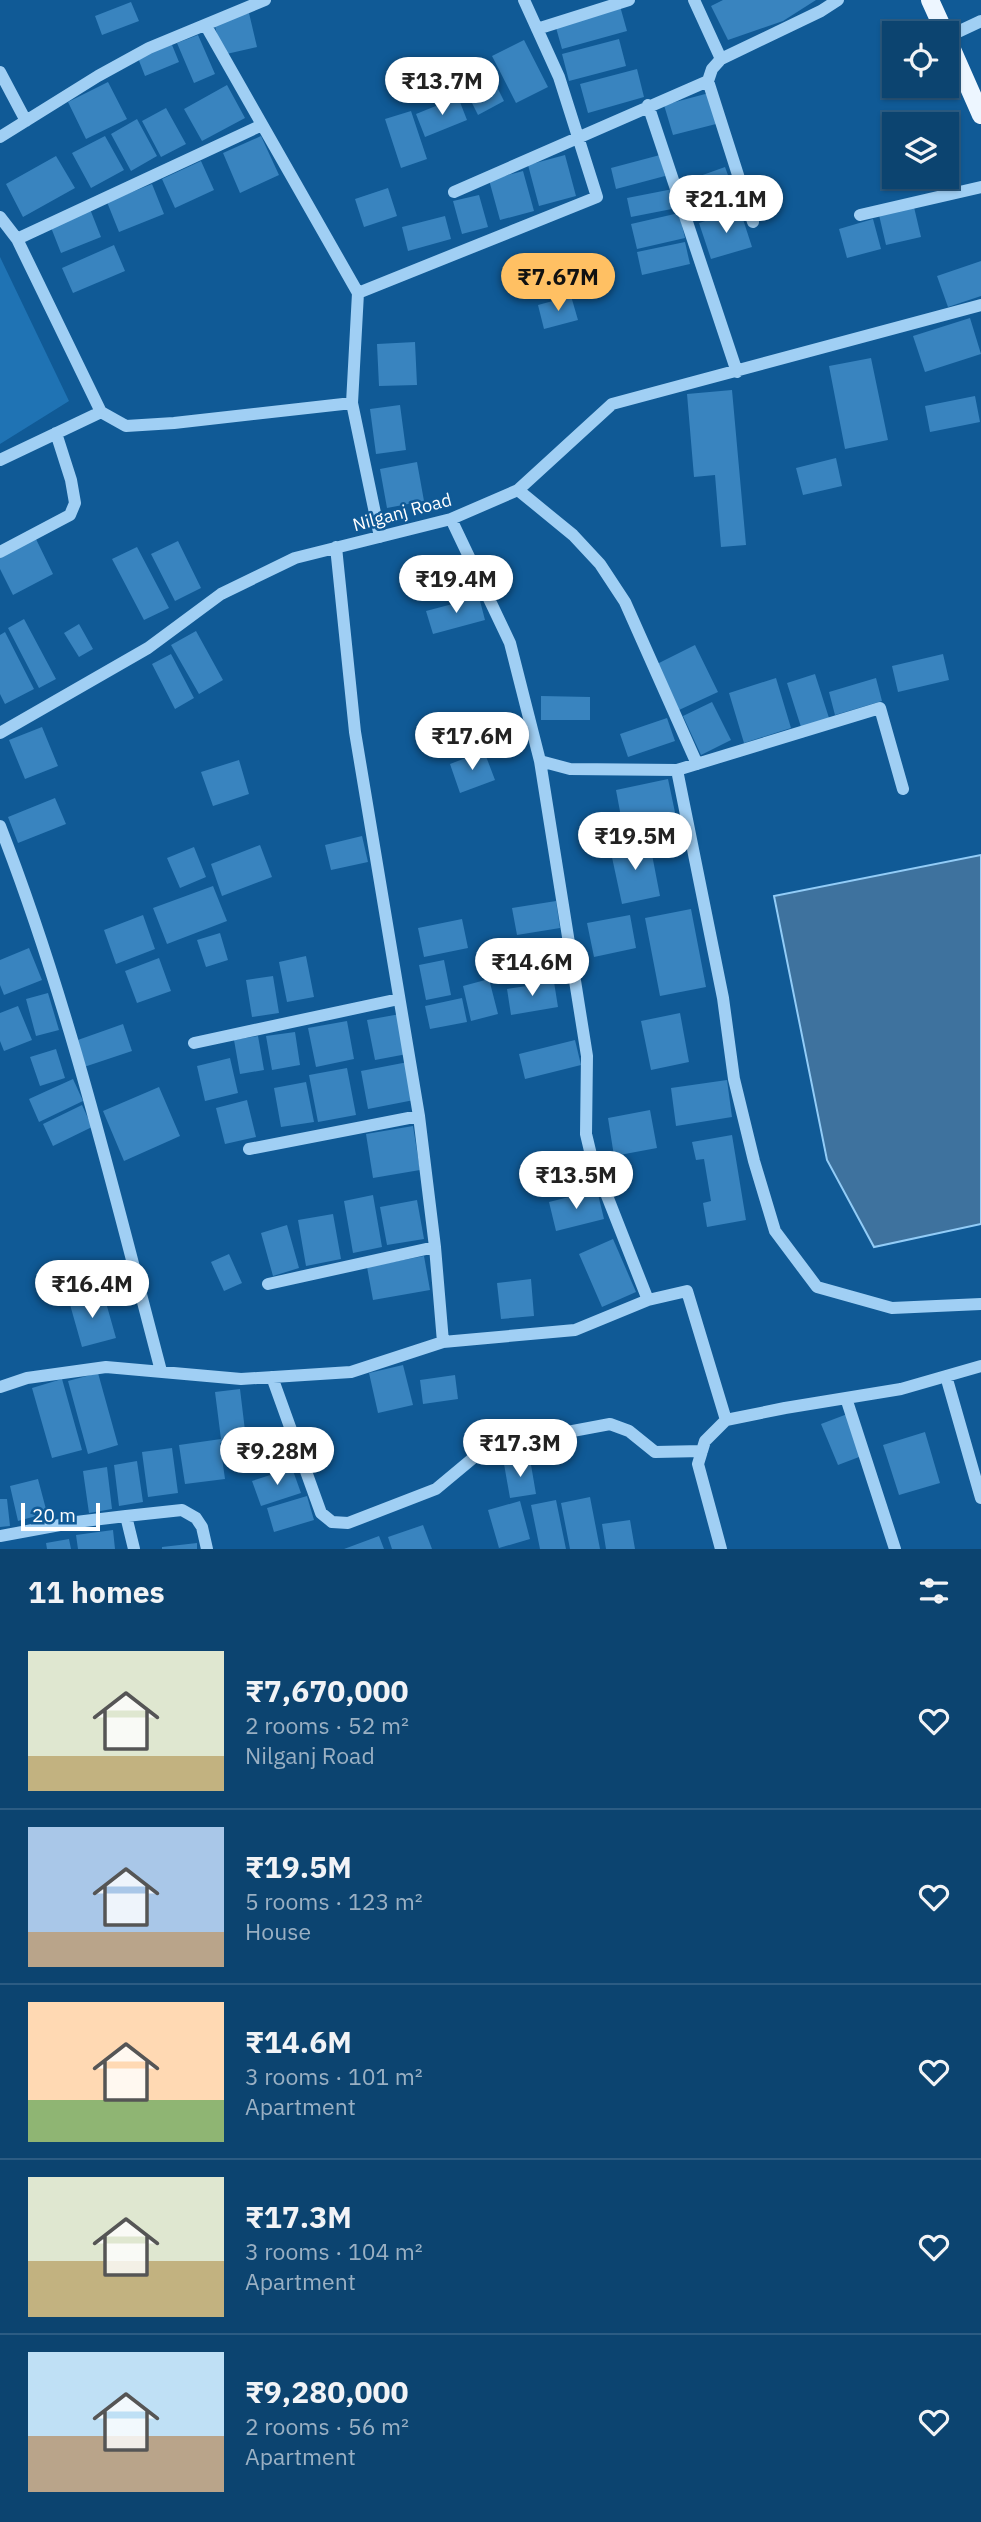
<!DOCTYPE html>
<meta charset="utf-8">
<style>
body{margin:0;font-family:"IBM Plex Sans",sans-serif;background:#1a4e78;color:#f1f3f6;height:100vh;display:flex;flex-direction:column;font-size:26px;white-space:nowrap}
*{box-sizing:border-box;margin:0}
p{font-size:23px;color:#9ab0c3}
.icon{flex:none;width:38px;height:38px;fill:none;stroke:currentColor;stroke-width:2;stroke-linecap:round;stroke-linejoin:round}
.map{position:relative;height:1549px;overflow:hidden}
.panel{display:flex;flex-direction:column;background:#0c4470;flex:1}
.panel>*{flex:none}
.tools{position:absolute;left:882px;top:21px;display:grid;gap:14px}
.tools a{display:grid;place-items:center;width:77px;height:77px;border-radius:0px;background:#0c4470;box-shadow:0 2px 5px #0004,0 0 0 2px #2c5c83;font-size:35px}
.scale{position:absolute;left:21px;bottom:18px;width:79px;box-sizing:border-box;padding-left:7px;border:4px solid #fff;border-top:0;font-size:19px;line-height:24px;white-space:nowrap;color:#fff;-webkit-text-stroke:5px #105a96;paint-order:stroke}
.price{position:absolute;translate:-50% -60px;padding:0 16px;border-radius:24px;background:#fff;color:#222;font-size:23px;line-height:46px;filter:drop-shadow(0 2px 4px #0008)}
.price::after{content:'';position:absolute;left:50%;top:42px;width:21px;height:16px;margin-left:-10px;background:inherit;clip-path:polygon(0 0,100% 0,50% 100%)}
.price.selected{background:#ffc063;color:#111}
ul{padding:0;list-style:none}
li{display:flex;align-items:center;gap:21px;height:175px;padding:0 28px}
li+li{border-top:2px solid #2c5c83}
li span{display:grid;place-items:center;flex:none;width:196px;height:140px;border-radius:0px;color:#555}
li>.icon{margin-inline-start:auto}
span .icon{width:84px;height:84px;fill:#fffc;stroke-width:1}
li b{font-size:30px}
h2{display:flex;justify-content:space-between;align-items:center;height:84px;padding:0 28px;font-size:30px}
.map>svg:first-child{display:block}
</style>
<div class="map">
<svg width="981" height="1549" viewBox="0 0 981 1549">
<rect width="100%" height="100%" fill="#105a96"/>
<path fill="#1f73b4" d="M0 257 69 401 0 444Z"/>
<path fill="#3e729e" stroke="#92ccf7" stroke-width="2" d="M981 855V1224L874 1247 827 1160 774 896Z"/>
<path fill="#3984bf" d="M723 0H816L783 21 728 40 711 6Z
M131 2 139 21 102 35 95 16Z
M620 6 627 31 562 49 555 24Z
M249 13 257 47 222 55 214 22Z
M198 35 215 74 194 83 177 43Z
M619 39 626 66 569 81 562 54Z
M170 40 179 62 145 76 136 53Z
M524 40 548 87 516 103 492 56Z
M482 57 504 101 478 115 456 71Z
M637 69 644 97 588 113 580 84Z
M108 82 127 119 86 139 68 102Z
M227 85 245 118 202 141 184 109Z
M709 93 716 124 673 135 664 105Z
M458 97 467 120 425 137 416 114Z
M166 108 186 144 161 157 142 121Z
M411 111 427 159 401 168 385 119Z
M137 119 157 156 131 171 111 134Z
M105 136 124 170 91 188 72 153Z
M261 136 279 175 240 193 223 153Z
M565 155 576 196 539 206 528 165Z
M660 155 665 176 616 189 611 168Z
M56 156 75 188 23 217 6 184Z
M201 161 214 190 175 208 162 179Z
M725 167 739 205 700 220 686 181Z
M523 171 534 211 500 220 489 180Z
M152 184 164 214 119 232 107 202Z
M388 188 397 216 364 227 355 199Z
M673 189 677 208 631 217 627 198Z
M479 195 488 227 462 234 453 201Z
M914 207 921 237 886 245 879 215Z
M90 209 101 237 61 253 50 225Z
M740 210 752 247 711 259 699 223Z
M679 213 685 238 637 249 631 224Z
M445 216 451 239 408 251 402 227Z
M873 219 881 249 847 258 839 229Z
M685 242 690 264 642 275 637 252Z
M114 245 125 271 73 293 62 268Z
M981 261V296L948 307 937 276Z
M571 296 578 320 544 329 538 305Z
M970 318 981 354 925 372 913 336Z
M415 342 417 385 379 386 377 344Z
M871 358 888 440 845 449 829 366Z
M732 390 746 545 721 547 715 475 694 477 687 394Z
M975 396 980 422 930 432 925 406Z
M400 405 406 450 376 454 370 409Z
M836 458 842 486 803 495 796 468Z
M417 462 424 501 387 508 380 469Z
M35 537 53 574 13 595 0 569V555Z
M178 541 201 588 175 601 151 554Z
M137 547 169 608 144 620 112 559Z
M479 597 485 620 433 634 426 611Z
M24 619 56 679 39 688 8 628Z
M79 624 93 649 79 657 64 633Z
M196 631 223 680 199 694 171 645Z
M5 632 34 689 5 704 0 694V635Z
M695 645 718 692 679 710 657 664Z
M171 654 194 698 175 709 152 664Z
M943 654 949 680 898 692 892 666Z
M815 674 829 718 801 727 787 683Z
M776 678 791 728 744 743 729 693Z
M876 678 882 701 835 715 829 692Z
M541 696 590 697V720H541Z
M712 702 731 740 701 755 683 716Z
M667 718 675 741 628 757 620 734Z
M42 727 58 766 25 779 9 740Z
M484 751 495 780 460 793 450 764Z
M239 760 249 794 213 806 201 772Z
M668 779 677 822 624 833 616 790Z
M55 798 66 824 18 843 8 817Z
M362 836 368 862 331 870 325 845Z
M649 839 660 896 622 904 610 848Z
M260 845 272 877 222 896 211 864Z
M194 847 206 877 180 888 167 858Z
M213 886 227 921 167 944 153 908Z
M556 901 560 928 517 935 512 908Z
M691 909 706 987 660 996 645 918Z
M143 915 155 949 116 964 104 930Z
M630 915 636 948 594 957 587 923Z
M462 919 468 948 424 957 418 928Z
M220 933 228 960 206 967 197 940Z
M29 948 42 980 4 995 0 985V960Z
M306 956 314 997 287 1002 279 962Z
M159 958 171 991 137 1003 125 971Z
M444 960 451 995 426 1000 419 965Z
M273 976 279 1013 252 1017 246 980Z
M489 979 498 1014 471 1021 463 986Z
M554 982 558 1007 511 1015 507 989Z
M48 993 59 1030 36 1036 26 999Z
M462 998 467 1022 430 1029 425 1006Z
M18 1006 32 1040 4 1051 0 1041V1013Z
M680 1013 689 1062 651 1070 641 1021Z
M400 1014 407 1054 375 1060 367 1020Z
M347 1021 354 1059 316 1067 308 1028Z
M123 1024 132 1051 84 1067 75 1041Z
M295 1032 300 1065 272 1070 266 1036Z
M258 1036 264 1070 240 1074 234 1040Z
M575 1040 581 1065 525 1079 519 1054Z
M56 1049 65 1078 40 1086 30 1057Z
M230 1058 238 1093 205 1101 197 1066Z
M408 1062 414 1100 368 1109 361 1071Z
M347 1068 356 1115 318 1122 309 1075Z
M73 1079 83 1101 39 1122 29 1099Z
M727 1080 732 1117 676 1126 671 1088Z
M306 1082 314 1122 281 1127 274 1088Z
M159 1087 180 1136 124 1161 103 1111Z
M247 1100 256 1137 225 1144 216 1108Z
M82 1105 92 1127 53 1146 43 1124Z
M650 1110 657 1148 614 1156 608 1118Z
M413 1126 420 1170 373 1178 366 1134Z
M732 1135 746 1220 707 1227 703 1203 711 1201 704 1159 696 1160 692 1142Z
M597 1190 604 1219 556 1231 549 1202Z
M373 1195 382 1247 353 1253 344 1201Z
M417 1200 424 1239 387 1245 380 1207Z
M333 1214 341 1259 306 1266 298 1220Z
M287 1225 299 1268 273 1276 261 1233Z
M613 1239 636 1292 602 1307 579 1254Z
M229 1254 242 1283 224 1291 211 1262Z
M424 1256 430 1290 373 1300 367 1267Z
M83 1261H117V1283H83Z
M531 1279 534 1316 501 1319 497 1283Z
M103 1292 116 1338 82 1347 69 1301Z
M403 1365 413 1405 378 1413 369 1373Z
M98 1373 118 1445 88 1454 68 1381Z
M455 1375 458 1399 423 1404 420 1380Z
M62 1379 82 1450 52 1458 32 1388Z
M240 1389 246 1439 220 1443 225 1479 185 1484 179 1445 221 1439 215 1392Z
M850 1413 867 1454 838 1465 821 1424Z
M925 1432 940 1483 899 1495 883 1445Z
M172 1448 178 1493 148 1497 142 1452Z
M530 1459 536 1494 510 1498 504 1464Z
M137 1461 143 1502 119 1506 114 1465Z
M107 1467 112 1509 89 1513 83 1471Z
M292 1468 301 1493 261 1506 252 1481Z
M38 1479 47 1513 18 1521 10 1486Z
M307 1496 314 1520 274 1532 267 1508Z
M590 1497 600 1549H570L561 1503Z
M0 1499H7L10 1526 0 1527Z
M556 1500 566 1549H540L531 1505Z
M520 1501 530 1539 499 1548 488 1510Z
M630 1520 635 1549H606L602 1524Z
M423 1525 432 1549H392L388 1537Z
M113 1530 115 1549H78L76 1535Z
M379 1536 384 1549H344Z
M69 1539 71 1549H47L46 1543Z
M197 1543V1549H162V1547Z"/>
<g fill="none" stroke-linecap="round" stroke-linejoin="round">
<path stroke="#a0cff4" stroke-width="12" d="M694 0 721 59
M206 26 358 293
M537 29 629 0
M947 37 981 21
M0 72 26 121
M648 105 737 372
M0 137 98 76 149 48 265 0
M454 192 708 81
M860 215 981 187
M0 217 17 239 101 412 126 426 174 423 352 403 380 537
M753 222 708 81 712 69 721 59 821 11 838 0
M17 239 262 125
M352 403 358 293 597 197 559 77 524 0
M0 460 101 412
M518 490 573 535 600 564 625 602 697 764
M451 519 510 643 540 761 570 769 677 770 723 998 734 1079 754 1161 775 1231 817 1287 892 1308 981 1304
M0 552 70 515 75 503 71 480 56 433
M0 733 148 648 221 594 295 558 451 519 518 490 612 404 981 305
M540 761 587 1056 586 1134 591 1155 648 1300
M677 770 880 708 903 789
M0 826C69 1003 113 1189 161 1371
M194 1043 399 999
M249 1149 419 1116
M268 1284 435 1247
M443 1342 575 1330 648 1300 687 1291 726 1420
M946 1376 981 1498
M272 1377 321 1513 332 1522 348 1523 436 1489 478 1454 508 1443 610 1424 629 1431 655 1452 702 1451
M0 1387 27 1378 106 1367 241 1379 351 1372 443 1342 435 1247 419 1116 355 732 336 547
M846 1398 895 1549
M126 1516 182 1510 196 1518 202 1527 207 1549
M0 1536 76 1522 126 1516 134 1549
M721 1549 698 1464 705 1441 726 1420 785 1408 901 1389 981 1366"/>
<path stroke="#edf6ff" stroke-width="18" d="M930 0 945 33
M947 38 981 115"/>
</g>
<g text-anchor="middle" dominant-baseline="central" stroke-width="5" stroke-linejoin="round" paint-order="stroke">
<g font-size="18" fill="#fff" stroke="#105a96">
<text transform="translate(402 512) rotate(-15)">Nilganj Road</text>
</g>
</g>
</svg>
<div class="tools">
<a><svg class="icon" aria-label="locate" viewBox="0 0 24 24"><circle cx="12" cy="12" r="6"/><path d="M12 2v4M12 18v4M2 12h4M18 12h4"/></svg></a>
<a><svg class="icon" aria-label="layers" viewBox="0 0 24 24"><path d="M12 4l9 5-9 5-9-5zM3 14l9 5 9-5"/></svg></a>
</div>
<div class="scale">20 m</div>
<b class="price" style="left:442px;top:117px">₹13.7M</b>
<b class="price" style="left:726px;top:235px">₹21.1M</b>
<b class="price selected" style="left:558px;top:313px">₹7.67M</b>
<b class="price" style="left:456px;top:615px">₹19.4M</b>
<b class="price" style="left:472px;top:772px">₹17.6M</b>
<b class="price" style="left:635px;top:872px">₹19.5M</b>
<b class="price" style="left:532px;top:998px">₹14.6M</b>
<b class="price" style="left:576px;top:1211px">₹13.5M</b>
<b class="price" style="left:92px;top:1320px">₹16.4M</b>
<b class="price" style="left:520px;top:1479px">₹17.3M</b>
<b class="price" style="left:277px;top:1487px">₹9.28M</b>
</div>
<section class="panel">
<h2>11 homes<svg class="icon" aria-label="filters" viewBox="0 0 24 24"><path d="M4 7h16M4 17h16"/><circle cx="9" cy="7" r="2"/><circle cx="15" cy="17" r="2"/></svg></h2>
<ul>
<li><span style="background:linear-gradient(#dfe7d0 75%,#c2b280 0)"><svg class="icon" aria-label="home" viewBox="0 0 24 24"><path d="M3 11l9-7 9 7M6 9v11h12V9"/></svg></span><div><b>₹7,670,000</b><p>2 rooms · 52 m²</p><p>Nilganj Road</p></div><svg class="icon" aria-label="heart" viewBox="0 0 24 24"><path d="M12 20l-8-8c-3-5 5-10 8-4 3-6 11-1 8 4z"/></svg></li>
<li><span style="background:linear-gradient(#a9c7e8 75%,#b9a48a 0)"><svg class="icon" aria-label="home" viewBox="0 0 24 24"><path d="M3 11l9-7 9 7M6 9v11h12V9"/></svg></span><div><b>₹19.5M</b><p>5 rooms · 123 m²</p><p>House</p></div><svg class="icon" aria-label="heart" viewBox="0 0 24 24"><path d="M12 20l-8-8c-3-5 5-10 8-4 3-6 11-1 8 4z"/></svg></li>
<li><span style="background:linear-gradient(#ffd9b3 70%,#8fb573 0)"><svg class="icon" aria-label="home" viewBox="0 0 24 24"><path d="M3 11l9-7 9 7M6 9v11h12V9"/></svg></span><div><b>₹14.6M</b><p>3 rooms · 101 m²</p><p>Apartment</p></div><svg class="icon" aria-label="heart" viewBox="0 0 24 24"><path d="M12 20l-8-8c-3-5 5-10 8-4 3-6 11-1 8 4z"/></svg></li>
<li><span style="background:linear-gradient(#dfe7d0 60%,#c2b280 0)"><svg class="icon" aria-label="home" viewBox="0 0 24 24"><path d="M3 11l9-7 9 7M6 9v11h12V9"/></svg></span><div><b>₹17.3M</b><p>3 rooms · 104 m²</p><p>Apartment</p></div><svg class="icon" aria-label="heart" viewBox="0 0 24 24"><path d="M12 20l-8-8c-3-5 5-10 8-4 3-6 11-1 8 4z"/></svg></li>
<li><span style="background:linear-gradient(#bfe0f5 60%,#b9a48a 0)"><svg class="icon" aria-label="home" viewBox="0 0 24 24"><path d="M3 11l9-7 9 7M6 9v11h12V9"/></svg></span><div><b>₹9,280,000</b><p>2 rooms · 56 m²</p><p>Apartment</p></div><svg class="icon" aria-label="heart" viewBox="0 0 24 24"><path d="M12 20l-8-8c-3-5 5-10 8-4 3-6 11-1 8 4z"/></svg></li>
</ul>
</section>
